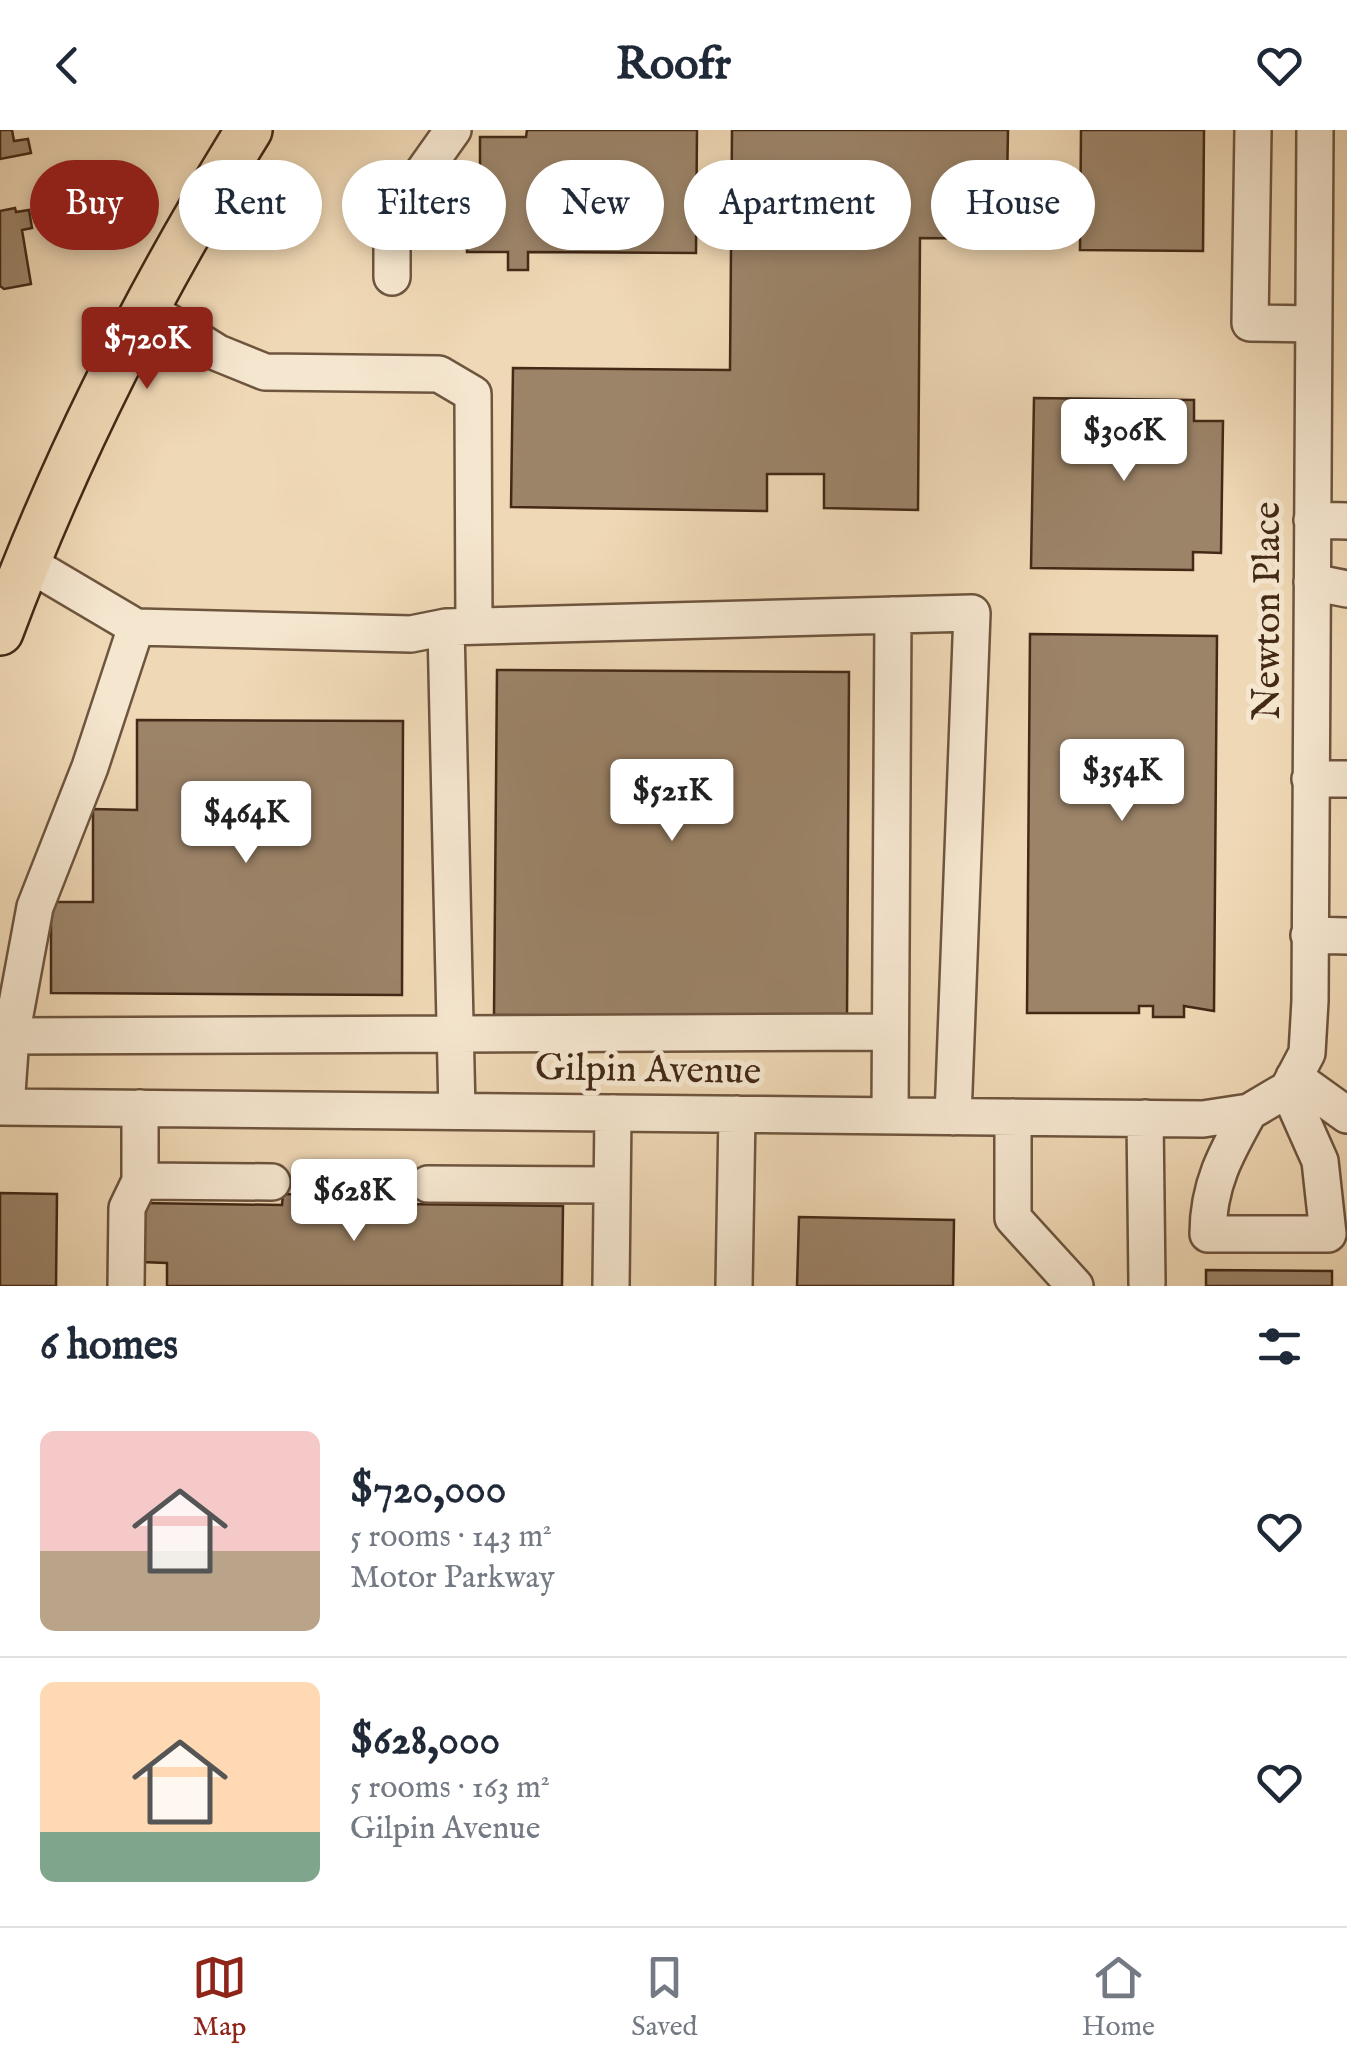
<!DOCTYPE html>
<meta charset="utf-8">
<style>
body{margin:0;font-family:"IM FELL English",serif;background:#f2f2f3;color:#1f2937;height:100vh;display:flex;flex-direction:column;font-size:38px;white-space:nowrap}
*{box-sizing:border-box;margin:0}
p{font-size:32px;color:#747a83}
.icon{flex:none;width:55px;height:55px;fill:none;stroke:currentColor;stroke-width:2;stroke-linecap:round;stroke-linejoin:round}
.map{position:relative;height:1156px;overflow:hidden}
.drawer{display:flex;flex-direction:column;background:#fff;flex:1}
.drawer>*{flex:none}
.guide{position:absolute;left:30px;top:30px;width:1288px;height:90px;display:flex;gap:20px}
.price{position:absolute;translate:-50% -85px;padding:0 22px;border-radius:10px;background:#fff;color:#222;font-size:32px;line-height:65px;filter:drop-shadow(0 2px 5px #0008)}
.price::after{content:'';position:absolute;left:50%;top:60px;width:30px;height:22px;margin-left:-15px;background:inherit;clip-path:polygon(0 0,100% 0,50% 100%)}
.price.active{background:#8f2418;color:#fff}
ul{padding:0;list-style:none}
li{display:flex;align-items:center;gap:30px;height:250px;padding:0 40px}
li+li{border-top:2px solid #e0e1e3}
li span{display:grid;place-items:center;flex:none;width:280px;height:200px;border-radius:15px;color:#555}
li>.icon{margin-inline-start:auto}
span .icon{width:120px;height:120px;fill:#fffc;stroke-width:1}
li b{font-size:42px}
h2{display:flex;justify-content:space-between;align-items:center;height:120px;padding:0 40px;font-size:42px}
.tag{padding:0 35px;border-radius:45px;background:#fff;box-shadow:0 5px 15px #0003;font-size:35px;line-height:90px}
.tag.active{background:#8f2418;color:#fff}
header{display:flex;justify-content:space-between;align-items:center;height:130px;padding:0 40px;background:#fff;font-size:45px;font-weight:700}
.tabs{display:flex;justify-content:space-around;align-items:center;height:140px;border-top:2px solid #e0e1e3;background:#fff;font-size:28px;color:#747a83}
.tabs a{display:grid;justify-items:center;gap:5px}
.tabs .active{color:#8f2418}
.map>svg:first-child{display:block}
</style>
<header><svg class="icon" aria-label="back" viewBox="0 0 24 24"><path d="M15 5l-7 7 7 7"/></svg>Roofr<svg class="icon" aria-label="heart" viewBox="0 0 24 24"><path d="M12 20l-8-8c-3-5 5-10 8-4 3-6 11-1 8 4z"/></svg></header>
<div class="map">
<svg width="1347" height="1156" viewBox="0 0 1347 1156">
<rect width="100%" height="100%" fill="#efd8b5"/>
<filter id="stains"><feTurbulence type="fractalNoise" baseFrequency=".002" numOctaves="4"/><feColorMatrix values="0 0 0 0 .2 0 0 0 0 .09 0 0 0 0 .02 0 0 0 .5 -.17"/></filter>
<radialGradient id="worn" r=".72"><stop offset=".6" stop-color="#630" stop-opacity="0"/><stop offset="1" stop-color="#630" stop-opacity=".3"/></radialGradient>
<path fill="#9c8469" stroke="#432916" stroke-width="2.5" d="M0 0H12L14 11 28 9 31 23 0 29Z
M527 0H697L696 123 528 122V140H508V122H467V38H480V7H526Z
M732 0H1008L1006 109 920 108 918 380 824 378V344H767V381L511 377 513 238 730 240Z
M1081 0H1204L1203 121 1080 120Z
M15 78 16 82 29 80 32 98 22 100 31 154 4 159 0 156V81Z
M1034 268 1194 270V291H1223L1221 423 1193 422V440L1031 438Z
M1030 504 1217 506 1214 881 1184 876V887H1153V876H1139V883H1027Z
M497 540 849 542 847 887 494 885Z
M137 590 403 591 402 865 51 863V772H93V679L137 680Z
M0 1063 57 1064 56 1156H0Z
M283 1064 311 1065 310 1073 563 1076 562 1156H167V1133L141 1132 142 1073 282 1075Z
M799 1087 954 1090 953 1156H797Z
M1206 1140 1332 1141V1156H1206Z"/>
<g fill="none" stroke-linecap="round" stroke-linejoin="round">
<g stroke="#6e553e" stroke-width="40">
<path id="minor" d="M1253 0 1250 193 1313 194
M392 147V86L453 0
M146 178 218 223 265 242 439 244 473 264 474 496
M1312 390 1347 391
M26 432 136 497 411 504 446 497 972 483 953 987
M1312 452 1347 459
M446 497 457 981
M1310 649H1347
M1309 805 1347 806
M11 906 889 902
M1294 947 1347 985
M1288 959 1307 923 1310 871 1315 0
M0 977 1203 989 1249 982 1288 959
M6 977 11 906 35 777 90 637 136 497
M140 978V1051L272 1052
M1249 982C1226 1023 1208 1055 1208 1104H1328L1320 1031 1288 959
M890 986 893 485
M1013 987V1088L1075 1156
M1145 988 1147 1153
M428 1054 612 1055
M126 1156 127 1078 140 1051
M611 1156 613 983
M734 1156 737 984"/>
</g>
<g stroke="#432916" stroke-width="50">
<path id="major" d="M0 502C65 327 151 158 249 0"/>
</g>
<use href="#minor" stroke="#f5e6cf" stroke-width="35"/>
<use href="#major" stroke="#efd8b5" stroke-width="45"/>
</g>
<g text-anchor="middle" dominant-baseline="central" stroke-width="10" stroke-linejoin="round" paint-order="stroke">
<g font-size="38" fill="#432916" stroke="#f5e6cf">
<text transform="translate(1269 481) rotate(-90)">Newton Place</text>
<text transform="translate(648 941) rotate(1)">Gilpin Avenue</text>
</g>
</g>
<rect width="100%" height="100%" filter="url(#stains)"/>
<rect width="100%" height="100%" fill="url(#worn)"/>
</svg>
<b class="price active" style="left:147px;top:262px">$720K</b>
<b class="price" style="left:1124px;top:354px">$306K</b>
<b class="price" style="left:1122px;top:694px">$354K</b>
<b class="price" style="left:672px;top:714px">$521K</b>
<b class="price" style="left:246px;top:736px">$464K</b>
<b class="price" style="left:354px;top:1114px">$628K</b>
<div class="guide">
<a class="tag active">Buy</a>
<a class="tag">Rent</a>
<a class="tag">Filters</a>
<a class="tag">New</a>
<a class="tag">Apartment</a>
<a class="tag">House</a>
</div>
</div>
<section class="drawer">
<h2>6 homes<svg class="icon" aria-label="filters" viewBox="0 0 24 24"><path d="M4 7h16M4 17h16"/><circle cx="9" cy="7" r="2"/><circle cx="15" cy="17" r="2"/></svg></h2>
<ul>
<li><span style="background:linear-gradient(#f6c9c9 60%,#b9a48a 0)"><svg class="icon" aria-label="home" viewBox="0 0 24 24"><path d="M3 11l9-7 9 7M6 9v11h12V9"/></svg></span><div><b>$720,000</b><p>5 rooms · 143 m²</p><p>Motor Parkway</p></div><svg class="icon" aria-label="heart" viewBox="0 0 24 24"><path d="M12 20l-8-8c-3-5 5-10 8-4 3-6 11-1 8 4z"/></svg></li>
<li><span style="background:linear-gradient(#ffd9b3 75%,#7fa58c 0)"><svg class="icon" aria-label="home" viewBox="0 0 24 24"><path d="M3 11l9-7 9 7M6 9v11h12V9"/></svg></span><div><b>$628,000</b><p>5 rooms · 163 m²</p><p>Gilpin Avenue</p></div><svg class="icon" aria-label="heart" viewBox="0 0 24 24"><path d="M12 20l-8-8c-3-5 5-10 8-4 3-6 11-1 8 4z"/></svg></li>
</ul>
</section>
<nav class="tabs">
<a class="active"><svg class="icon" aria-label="map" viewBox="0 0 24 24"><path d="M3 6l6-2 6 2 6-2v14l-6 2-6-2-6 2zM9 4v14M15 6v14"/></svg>Map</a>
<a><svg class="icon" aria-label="saved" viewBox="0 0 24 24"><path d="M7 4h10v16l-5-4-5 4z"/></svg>Saved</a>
<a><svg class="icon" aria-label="home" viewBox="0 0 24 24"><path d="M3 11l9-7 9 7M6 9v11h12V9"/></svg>Home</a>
</nav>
